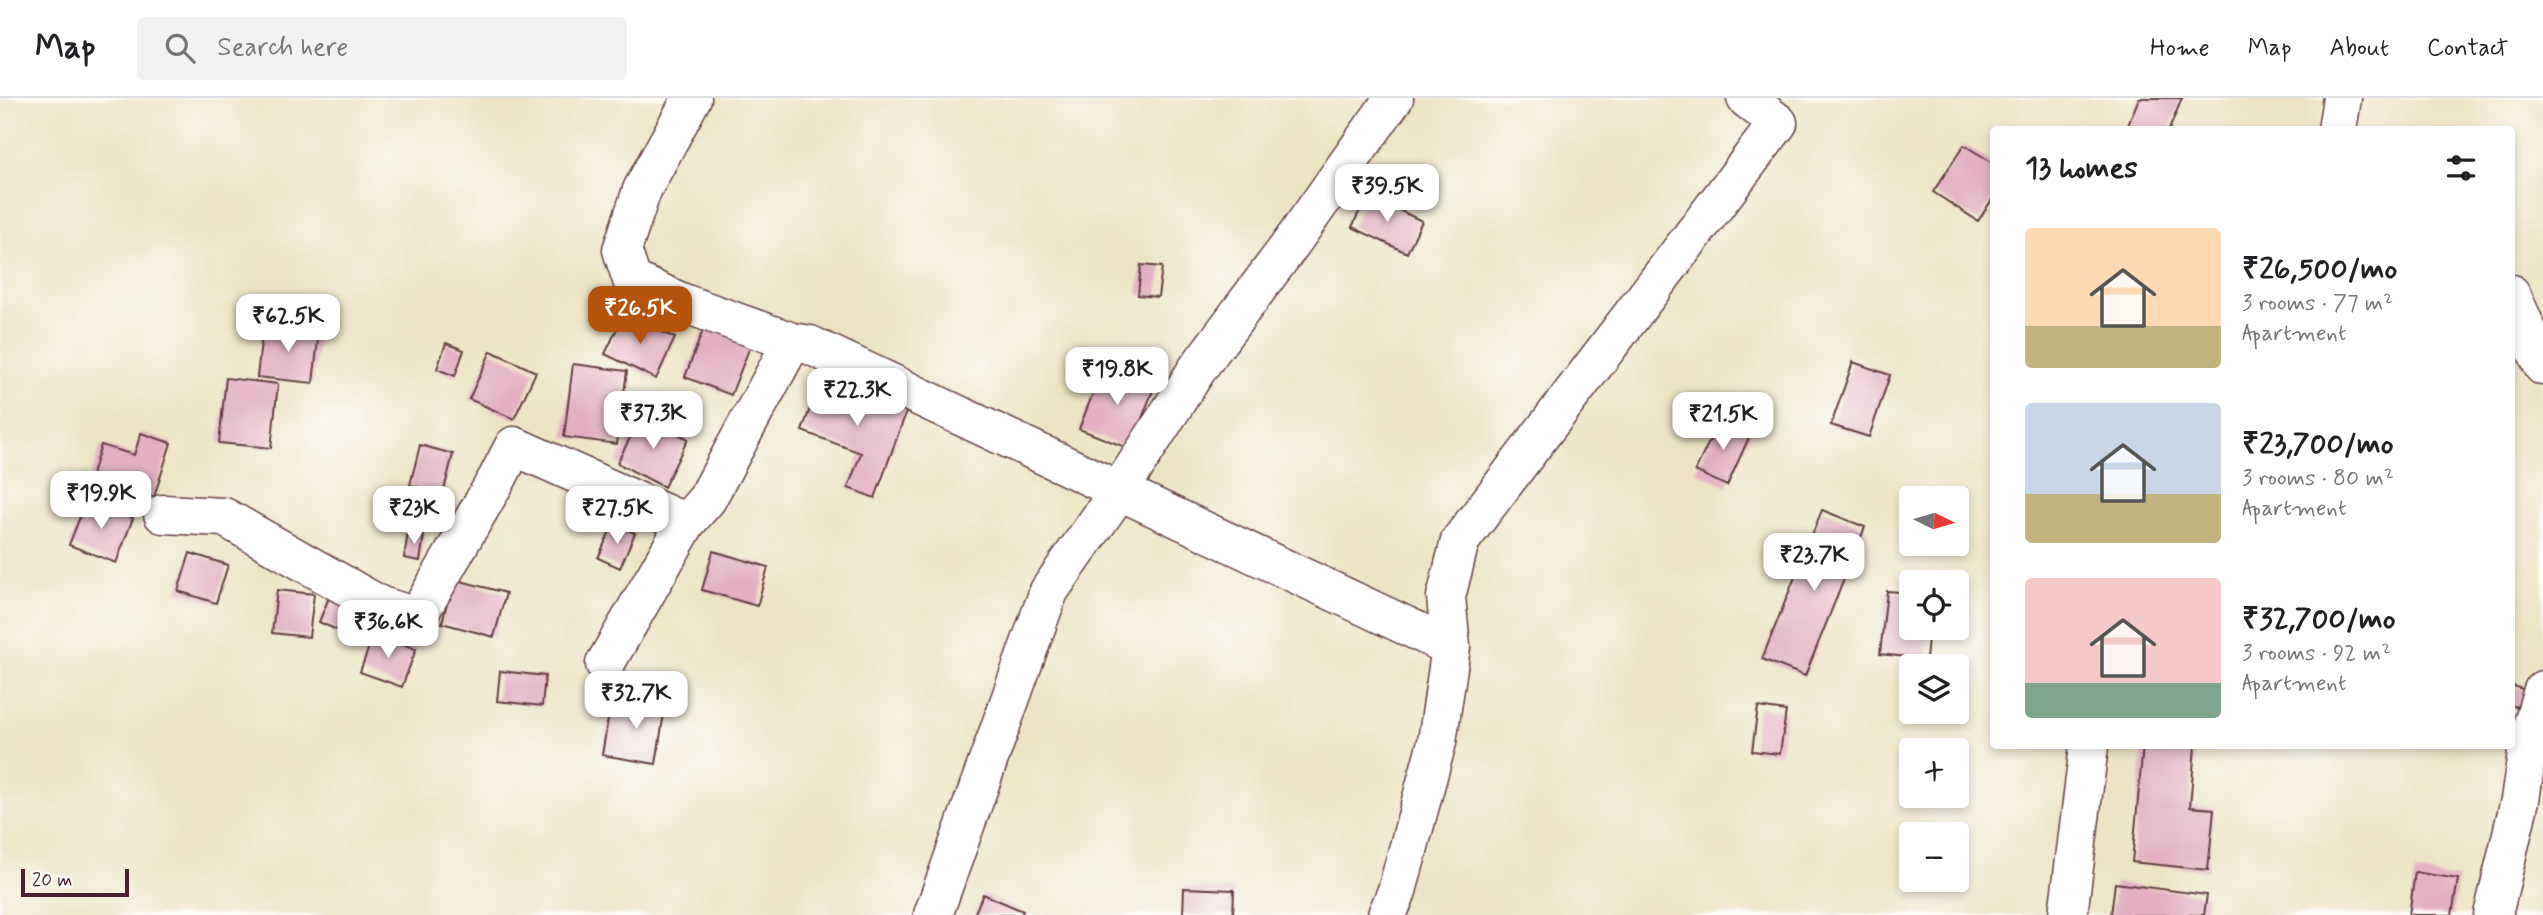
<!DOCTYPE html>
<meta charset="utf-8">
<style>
body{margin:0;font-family:Mynerve,sans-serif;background:#f2f2f2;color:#202124;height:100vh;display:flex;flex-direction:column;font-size:26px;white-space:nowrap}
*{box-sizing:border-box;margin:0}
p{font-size:23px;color:#757577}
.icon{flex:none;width:38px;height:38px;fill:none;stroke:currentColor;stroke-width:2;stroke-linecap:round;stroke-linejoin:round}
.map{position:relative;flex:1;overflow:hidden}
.side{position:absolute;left:1990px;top:28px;width:525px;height:623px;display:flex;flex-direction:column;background:#fff;border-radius:7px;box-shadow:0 4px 10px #0003}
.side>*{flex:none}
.needle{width:46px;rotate:95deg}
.controls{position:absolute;left:1899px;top:388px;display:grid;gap:14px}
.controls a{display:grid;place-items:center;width:70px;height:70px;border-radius:7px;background:#fff;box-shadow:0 4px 10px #0003;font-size:35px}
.scale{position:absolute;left:21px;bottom:18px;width:108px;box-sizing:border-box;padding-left:7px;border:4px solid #4a1f2b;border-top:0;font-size:19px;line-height:24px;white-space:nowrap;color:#4a1f2b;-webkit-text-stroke:5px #fdfcf7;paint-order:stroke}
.price{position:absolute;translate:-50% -60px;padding:0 16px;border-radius:14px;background:#fff;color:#222;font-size:23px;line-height:46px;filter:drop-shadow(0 2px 4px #0008)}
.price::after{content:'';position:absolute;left:50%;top:42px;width:21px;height:16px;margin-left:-10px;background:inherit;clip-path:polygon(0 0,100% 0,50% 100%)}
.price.current{background:#b45309;color:#fff}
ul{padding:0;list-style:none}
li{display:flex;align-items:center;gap:21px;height:175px;padding:0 35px}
li span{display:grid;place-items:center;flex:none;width:196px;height:140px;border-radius:7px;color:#555}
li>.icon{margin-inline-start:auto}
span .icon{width:84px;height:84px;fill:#fffc;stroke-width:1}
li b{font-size:30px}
h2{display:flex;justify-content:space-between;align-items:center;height:84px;padding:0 35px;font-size:30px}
header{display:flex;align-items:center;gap:42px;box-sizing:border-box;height:98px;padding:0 35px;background:#fff;border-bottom:2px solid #e0e0e0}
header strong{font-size:33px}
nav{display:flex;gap:38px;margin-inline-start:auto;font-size:24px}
.search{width:490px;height:63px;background:#f2f2f2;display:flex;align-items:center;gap:18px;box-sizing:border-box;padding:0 24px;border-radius:7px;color:#757577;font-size:26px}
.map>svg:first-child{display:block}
</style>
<header>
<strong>Map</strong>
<div class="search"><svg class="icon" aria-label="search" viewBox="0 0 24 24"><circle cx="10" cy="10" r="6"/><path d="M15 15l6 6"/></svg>Search here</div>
<nav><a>Home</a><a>Map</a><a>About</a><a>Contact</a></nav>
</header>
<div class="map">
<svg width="2543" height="817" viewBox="0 0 2543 817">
<rect width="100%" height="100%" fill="#fdfcf7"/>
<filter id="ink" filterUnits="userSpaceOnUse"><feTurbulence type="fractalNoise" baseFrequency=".0143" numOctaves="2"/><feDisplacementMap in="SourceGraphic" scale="14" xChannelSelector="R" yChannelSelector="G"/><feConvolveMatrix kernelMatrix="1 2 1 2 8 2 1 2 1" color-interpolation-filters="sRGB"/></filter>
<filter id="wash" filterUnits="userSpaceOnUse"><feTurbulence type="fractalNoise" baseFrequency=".00686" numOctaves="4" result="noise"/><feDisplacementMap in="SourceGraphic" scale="28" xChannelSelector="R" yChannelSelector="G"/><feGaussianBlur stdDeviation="1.57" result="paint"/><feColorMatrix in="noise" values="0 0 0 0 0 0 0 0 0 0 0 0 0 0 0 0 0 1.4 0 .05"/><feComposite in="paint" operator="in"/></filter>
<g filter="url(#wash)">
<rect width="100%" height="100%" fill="#eee4c5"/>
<g id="blocks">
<path fill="#e3b0c3" d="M2139 0H2182L2169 32 2127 30Z
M1964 47 1993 65V100L1978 123 1933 94Z
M1367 97 1422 123 1407 155 1352 129Z
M1141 167 1162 169 1158 199 1138 197Z
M624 216 675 240 656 281 605 256Z
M263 227 319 233 313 285 257 279Z
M705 227 751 246 731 297 685 279Z
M446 245 464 252 455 278 437 271Z
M491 253 536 274 514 321 469 301Z
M1853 264 1890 277 1869 339 1831 327Z
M573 266 627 273 617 346 564 339Z
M1104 267 1155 287 1130 351 1079 331Z
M822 277 908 309 875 400 848 390 861 355 802 333Z
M226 280 278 286 271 350 219 345Z
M642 317 688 341 664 389 617 365Z
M1720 321 1751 335 1727 388 1695 373Z
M141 335 171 345 154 399 91 379 101 347 134 357Z
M420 347 453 356 443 396 410 387Z
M87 401 133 420 116 465 69 447Z
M1822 412 1865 429 1805 578 1762 561Z
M613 426 635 435 620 470 598 460Z
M408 434 424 437 420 463 404 460Z
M713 453 768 469 757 508 702 492Z
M190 455 228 467 216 505 178 493Z
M453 481 506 495 494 539 442 525Z
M277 492 314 496 309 539 272 535Z
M1887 493 1911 495V530H1929L1926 561 1880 556Z
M330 497 353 506 341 534 319 524Z
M374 535 416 551 402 589 360 574Z
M500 573 545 578 542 608 497 603Z
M2511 587 2530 594 2524 611 2511 607Z
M630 596 666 602 656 666 602 657 609 615 626 617Z
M1758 609 1786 613 1780 656 1752 653Z
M2143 648H2195L2190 709 2214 711 2208 772 2132 764Z
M2415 774 2458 781 2452 817H2409Z
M2115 785 2207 797 2204 817H2111Z
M1184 790 1234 792 1233 817H1183Z
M983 796 1023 813 1021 817H974Z"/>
</g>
</g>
<g filter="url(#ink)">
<use href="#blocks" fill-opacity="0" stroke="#633d42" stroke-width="2"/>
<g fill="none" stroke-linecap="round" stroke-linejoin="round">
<g stroke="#633d42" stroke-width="41">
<path id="minor" d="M692 0 642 92 622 152 632 182 683 205 792 244
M2337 32 2342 0
M2511 196 2543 268
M163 416 224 419 381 508 417 519 498 379 514 348 686 425 707 401 792 244 810 247 1451 549
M605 566 686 425
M933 817 1049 493 1119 393 1198 270 1290 147 1394 0
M1387 817 1397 793 1437 644 1451 549 1446 499 1460 443 1778 25 1746 0
M2068 817 2089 648
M2493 817 2520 702 2530 635 2543 592"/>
</g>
<use href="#minor" stroke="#fff" stroke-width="38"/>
</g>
</g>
</svg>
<div class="controls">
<a><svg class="needle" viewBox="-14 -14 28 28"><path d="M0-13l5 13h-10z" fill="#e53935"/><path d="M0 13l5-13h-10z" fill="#757577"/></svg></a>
<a><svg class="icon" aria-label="locate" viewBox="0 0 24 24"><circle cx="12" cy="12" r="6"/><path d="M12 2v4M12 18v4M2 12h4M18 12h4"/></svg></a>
<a><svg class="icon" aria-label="layers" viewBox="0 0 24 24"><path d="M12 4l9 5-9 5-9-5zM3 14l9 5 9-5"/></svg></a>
<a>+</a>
<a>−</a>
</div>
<div class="scale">20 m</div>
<b class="price" style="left:1387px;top:126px">₹39.5K</b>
<b class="price current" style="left:640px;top:248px">₹26.5K</b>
<b class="price" style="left:288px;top:256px">₹62.5K</b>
<b class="price" style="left:1117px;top:309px">₹19.8K</b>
<b class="price" style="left:857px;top:330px">₹22.3K</b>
<b class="price" style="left:653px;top:353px">₹37.3K</b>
<b class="price" style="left:1723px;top:354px">₹21.5K</b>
<b class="price" style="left:101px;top:433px">₹19.9K</b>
<b class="price" style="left:414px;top:448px">₹23K</b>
<b class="price" style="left:617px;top:448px">₹27.5K</b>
<b class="price" style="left:1814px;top:495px">₹23.7K</b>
<b class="price" style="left:388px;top:562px">₹36.6K</b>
<b class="price" style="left:636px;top:633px">₹32.7K</b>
<section class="side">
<h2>13 homes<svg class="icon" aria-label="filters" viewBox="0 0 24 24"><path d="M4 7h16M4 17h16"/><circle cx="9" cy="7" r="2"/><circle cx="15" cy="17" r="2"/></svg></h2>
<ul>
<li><span style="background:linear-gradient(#ffd9b3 70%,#c2b280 0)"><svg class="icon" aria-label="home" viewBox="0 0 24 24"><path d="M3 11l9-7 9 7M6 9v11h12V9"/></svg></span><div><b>₹26,500/mo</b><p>3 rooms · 77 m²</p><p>Apartment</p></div></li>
<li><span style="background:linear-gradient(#c9d6e8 65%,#c2b280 0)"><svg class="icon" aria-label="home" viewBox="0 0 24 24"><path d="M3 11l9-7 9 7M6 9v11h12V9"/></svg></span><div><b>₹23,700/mo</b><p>3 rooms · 80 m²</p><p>Apartment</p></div></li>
<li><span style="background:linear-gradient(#f6c9c9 75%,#7fa58c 0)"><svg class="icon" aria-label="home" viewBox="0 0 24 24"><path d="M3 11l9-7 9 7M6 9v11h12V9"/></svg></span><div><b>₹32,700/mo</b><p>3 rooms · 92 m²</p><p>Apartment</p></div></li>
</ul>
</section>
</div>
